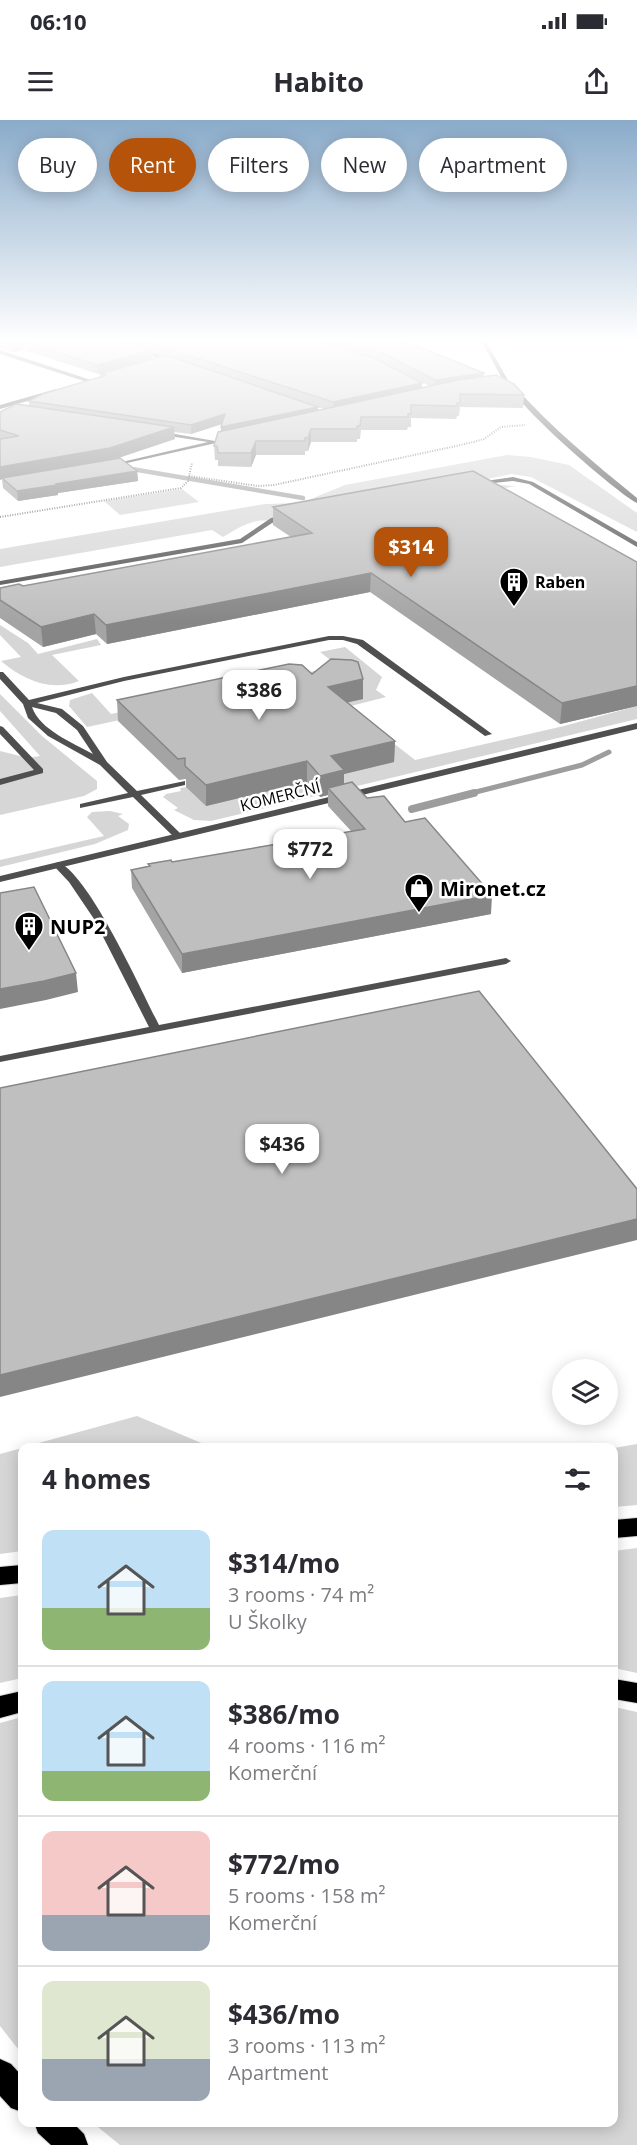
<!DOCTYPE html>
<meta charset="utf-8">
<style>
body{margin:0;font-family:"Open Sans",sans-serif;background:#f2f2f3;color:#2b2b33;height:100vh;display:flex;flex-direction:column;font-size:22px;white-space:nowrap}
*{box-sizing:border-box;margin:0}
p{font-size:20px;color:#7c7c81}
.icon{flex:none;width:33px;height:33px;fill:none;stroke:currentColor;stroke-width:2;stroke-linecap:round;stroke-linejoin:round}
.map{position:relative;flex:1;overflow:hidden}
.sheet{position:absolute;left:18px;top:1323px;width:600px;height:684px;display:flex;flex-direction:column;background:#fff;border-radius:12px;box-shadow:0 3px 15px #0003}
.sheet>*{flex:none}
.guide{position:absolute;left:18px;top:18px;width:602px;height:54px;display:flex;gap:12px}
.buttons{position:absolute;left:552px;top:1239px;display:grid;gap:12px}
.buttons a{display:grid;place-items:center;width:66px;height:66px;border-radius:50%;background:#fff;box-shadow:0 3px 15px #0003;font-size:30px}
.price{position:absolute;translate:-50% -51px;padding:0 14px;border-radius:12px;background:#fff;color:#222;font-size:20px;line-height:39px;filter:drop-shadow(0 2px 3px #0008)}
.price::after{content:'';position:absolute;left:50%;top:36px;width:18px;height:14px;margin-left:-9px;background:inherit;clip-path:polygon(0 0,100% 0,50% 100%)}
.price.current{background:#b45309;color:#fff}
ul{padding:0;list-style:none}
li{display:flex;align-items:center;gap:18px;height:150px;padding:0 24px}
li+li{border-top:2px solid #e1e1e2}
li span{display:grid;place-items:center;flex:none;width:168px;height:120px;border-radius:12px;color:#555}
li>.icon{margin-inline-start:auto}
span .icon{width:72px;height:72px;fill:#fffc;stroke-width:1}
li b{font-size:26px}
h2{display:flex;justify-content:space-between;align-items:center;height:72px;padding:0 24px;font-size:26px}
.pill{padding:0 21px;border-radius:27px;background:#fff;box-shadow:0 3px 15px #0003;font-size:21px;line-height:54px}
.pill.current{background:#b45309;color:#fff}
.status{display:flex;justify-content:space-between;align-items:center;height:42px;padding:0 30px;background:#fff;direction:ltr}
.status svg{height:16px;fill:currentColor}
header{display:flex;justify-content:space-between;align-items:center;height:78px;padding:0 24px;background:#fff;font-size:27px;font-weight:700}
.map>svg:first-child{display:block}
</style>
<div class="status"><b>06:10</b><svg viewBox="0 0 49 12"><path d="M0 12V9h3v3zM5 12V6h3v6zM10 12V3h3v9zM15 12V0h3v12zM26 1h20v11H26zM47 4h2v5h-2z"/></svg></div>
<header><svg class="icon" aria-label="menu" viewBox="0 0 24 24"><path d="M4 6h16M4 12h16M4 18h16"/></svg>Habito<svg class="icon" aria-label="share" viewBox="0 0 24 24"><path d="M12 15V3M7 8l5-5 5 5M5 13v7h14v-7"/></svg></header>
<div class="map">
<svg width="637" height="2025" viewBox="0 0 637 2025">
<rect width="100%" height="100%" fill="#fff"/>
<path fill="#d6d6d6" d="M507 335 531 337 569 345 637 393V412L531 357 511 354 487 359 477 363 516 366 480 373 472 368 272 404 270 401C252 398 237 409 223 417L212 410 0 447V429L265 384 301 383 345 365Z
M182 369 199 382 120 395 104 381Z
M0 505 28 523 38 534 97 519 101 525 52 535 79 561C51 572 23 560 1 541L21 537 0 515Z
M345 527 382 557 376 570 386 577 347 587 415 640 564 606 637 586V599L211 701 194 700 174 690 178 688 163 677 166 674 181 671 180 668 187 667 289 564 87 607 69 586 70 580 92 573 111 594 338 546 320 532Z
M0 574 42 616 97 661V669L84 676 0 695V631L28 638 40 636 0 591Z
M110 691 123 694 118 696 129 704 128 710 95 724 0 747V740L104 716 87 697 92 692Z
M137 1296 211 1327H24Z
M637 1324V1385L614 1387V1328Z
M22 1328V1431L0 1434V1334Z
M637 1428V1553L614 1548V1431Z
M22 1475V1558L0 1563V1478Z
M614 1587 637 1592V2025H120L93 2003 614 2002Z
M22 1597V1934L0 1906V1603Z"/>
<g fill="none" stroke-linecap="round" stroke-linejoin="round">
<path stroke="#9d9d9d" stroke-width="4.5" d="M126 348 303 378"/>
<path stroke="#9d9d9d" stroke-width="5" d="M468 674 582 645 609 632"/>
<path stroke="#9d9d9d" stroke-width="8" d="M412 689 474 673"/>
<g stroke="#dbdbdb" stroke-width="2">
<path id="highway" d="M637 1398V1416L614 1418V1400Z
M22 1445V1463L0 1465V1447Z
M614 1559 637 1563V1583L614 1579Z
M22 1571V1592L0 1598V1576Z
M0 1939 11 1944 22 1956V1992L11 1988 0 1976Z
M34 2002H72L84 2014 88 2025H51L38 2013Z"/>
</g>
<path stroke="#717171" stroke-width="2" stroke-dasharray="1 1.5" stroke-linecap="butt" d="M189 356 258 366 274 365 470 323 484 319 501 307 525 305
M0 397 181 368 188 361 192 343"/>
<path fill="#4f4f4f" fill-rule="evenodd" d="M511 267H515C552 308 594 343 637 378V383C617 373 516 285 511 267Z
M513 357 533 362 637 422V427L529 364 513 361 474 365 471 363Z
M288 394 290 395V397L275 401 242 423 0 465V461L240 419 271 398Z
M329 516H343L363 520 492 614 485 616 357 524 343 520H329L124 561 37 583 62 589 83 606 107 642 137 671 185 661V665L141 675 181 714V718H175L133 677 80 688V684L128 673 100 645 48 616 28 598 23 584 0 559V552H3L29 580 124 557ZM32 587 56 593 77 610 93 634C73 623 40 610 32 587Z
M0 606 3 607 43 649V653L0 665V659L34 650 0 614Z
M58 742C89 754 142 872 159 905L506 838 511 841 506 844 0 942V936L149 907 94 799 69 762 53 745Z"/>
<path fill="#4f4f4f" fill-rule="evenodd" d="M480 219H485L510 264 495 266 492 264 504 262Z
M137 228 177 240 178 241 175 243 135 231Z
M0 230 91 260 92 261 87 262 0 234Z
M56 269 58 272 0 289V285Z
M158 311 215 321 231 317 234 319 109 347V345L208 322 156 314Z
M637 603V609L0 762V756Z"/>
<use href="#highway" fill="#000" fill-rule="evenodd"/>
</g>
<path fill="#a4a4a4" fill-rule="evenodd" d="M0 219H452V221L409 222 524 275 523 288 460 287 459 296H457L456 299 411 298V307H408L407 310H361L360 319H357V322H311L308 331H305V335H256L251 347 218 346V340H215L214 326 221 312 222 304 191 314 174 312 175 319 119 338 137 351 138 361 58 373V375L18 381 3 368 2 359 0 360V292L29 286V281L100 257V254H98L24 230 15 232 0 229ZM152 232 163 236 152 239ZM380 241 429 266 422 268V263ZM318 287 324 289 318 290Z
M273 387 637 442V586L560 604 370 472 107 524 96 514 43 527 0 498V468L23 466 291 417 273 405Z
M312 554 363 579 347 582 395 621 394 642 344 654V664L405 702 491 794 182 853 132 768 131 750 149 747 148 744 172 742 351 711 328 686V675L320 677 307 662 206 686 186 667V659L179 660 118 601 117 580Z"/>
<path fill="#868686" d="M24 222V230L15 232 14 224Z
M152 230V239L98 254 97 245Z
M484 253 483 262 434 269 435 260Z
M422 263V272L333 292V282Z
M318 287V296L221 316V307Z
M225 294V303L191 314V305Z
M174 307 175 319 111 340 2 358V359L0 360V347Z
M311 309V322L308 331V318Z
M256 321V335L251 347V333Z
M137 351 138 361 58 373V375L18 381 17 371 56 364Z
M371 453 370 472 107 524 106 505Z
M94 494 96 514 43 527 41 507Z
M363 559V579L328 587V567Z
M637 566V586L560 604 562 583Z
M395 621 394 642 344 654V671L328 668V675L320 677V656L331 636Z
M307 641V662L206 686V665Z
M492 775 491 794 182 853V834Z
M76 853 78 872 46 880 0 889V869Z
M637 1099V1120L0 1277V1255Z"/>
<path fill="#bfbfbf" stroke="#868686" stroke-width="1.5" d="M0 219H117L152 230 97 245 24 222 14 224 0 220Z
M137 219H314L376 239 422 263 333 282Z
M336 219H400L484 253 435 260 382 233Z
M166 235 318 287 221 307 225 294 191 305 29 281 43 274 107 255 100 254Z
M496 255 514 264 524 275 460 274V283H457V286L411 285V294H408V297H361L360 306H357V309H311L308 318H305V321H256L251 333H218L217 326H214L218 312 458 260Z
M16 284 174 307 110 328 0 347V319L19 316 0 310V292Z
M120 338 137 351 56 364 57 365 17 371 2 358Z
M473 351 637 442V566L562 583 371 453 106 505 94 494 41 507 0 480V468L19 464 23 466 312 413 273 387Z
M331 539 352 540 358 542 363 559 328 567 395 621 331 636 344 650 320 656 307 641 206 665 185 646V638L178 639 117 580 289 544 302 545 312 554Z
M352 662 367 678 384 676 405 702 425 698 492 775 182 834 131 750 150 746 148 744 171 740 172 742 365 709 328 668Z
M34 767 76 853 44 861 0 869V773Z
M479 871 637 1069V1099L0 1255V968Z"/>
<linearGradient id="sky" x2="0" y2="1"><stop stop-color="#8aabca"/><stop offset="0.44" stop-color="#fff"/><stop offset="1" stop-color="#fff" stop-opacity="0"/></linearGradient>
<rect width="637" height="502" fill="url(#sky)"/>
<defs>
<g id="building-pin" transform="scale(1.5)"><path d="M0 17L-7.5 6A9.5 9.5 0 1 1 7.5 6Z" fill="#000" stroke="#fff"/><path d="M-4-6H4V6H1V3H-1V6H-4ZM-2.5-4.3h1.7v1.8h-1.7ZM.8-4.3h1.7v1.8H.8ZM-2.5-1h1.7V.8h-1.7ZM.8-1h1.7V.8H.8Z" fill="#fff"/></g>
<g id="shop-pin" transform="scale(1.5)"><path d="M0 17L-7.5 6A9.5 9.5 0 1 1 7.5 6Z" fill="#000" stroke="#fff"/><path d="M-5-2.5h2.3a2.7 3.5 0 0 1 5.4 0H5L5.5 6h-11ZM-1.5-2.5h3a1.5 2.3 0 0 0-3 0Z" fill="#fff"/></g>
</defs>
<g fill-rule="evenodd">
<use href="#building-pin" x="514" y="462"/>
<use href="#shop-pin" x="419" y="768"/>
<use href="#building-pin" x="29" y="806"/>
</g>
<g text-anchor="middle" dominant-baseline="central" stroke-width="5" stroke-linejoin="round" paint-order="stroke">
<g font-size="16" font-weight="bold" fill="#000" stroke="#fff" text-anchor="start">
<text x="535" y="462">Raben</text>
</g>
<g font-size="16" fill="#000" stroke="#fff">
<text transform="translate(280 676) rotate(-14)">KOMERČNÍ</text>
</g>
<g font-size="20" font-weight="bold" fill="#000" stroke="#fff" text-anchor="start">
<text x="440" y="768">Mironet.cz</text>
<text x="50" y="806">NUP2</text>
</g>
</g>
</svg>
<div class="buttons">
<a><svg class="icon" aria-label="layers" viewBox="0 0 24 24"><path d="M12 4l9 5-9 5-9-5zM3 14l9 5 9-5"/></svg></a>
</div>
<b class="price current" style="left:411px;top:458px">$314</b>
<b class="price" style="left:259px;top:601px">$386</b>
<b class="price" style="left:310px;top:760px">$772</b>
<b class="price" style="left:282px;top:1055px">$436</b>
<div class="guide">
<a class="pill">Buy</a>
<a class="pill current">Rent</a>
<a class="pill">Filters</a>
<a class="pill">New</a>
<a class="pill">Apartment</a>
</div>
<section class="sheet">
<h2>4 homes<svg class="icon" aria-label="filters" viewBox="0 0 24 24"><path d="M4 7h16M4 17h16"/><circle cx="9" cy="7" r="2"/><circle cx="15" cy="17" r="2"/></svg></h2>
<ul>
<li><span style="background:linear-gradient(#bfe0f5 65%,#8fb573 0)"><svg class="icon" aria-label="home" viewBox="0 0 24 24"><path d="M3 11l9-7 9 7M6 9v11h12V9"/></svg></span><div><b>$314/mo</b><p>3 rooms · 74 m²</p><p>U Školky</p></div></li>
<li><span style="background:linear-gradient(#bfe0f5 75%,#8fb573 0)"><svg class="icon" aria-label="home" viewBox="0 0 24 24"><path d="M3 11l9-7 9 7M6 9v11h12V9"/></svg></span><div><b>$386/mo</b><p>4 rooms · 116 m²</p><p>Komerční</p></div></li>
<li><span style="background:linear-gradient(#f6c9c9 70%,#9aa5b1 0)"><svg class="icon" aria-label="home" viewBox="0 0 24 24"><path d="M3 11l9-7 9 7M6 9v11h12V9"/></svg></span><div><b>$772/mo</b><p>5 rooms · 158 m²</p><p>Komerční</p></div></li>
<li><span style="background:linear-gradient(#dfe7d0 65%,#9aa5b1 0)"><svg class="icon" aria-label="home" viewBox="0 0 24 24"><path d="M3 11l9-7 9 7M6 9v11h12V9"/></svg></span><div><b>$436/mo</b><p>3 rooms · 113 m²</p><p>Apartment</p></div></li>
</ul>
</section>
</div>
